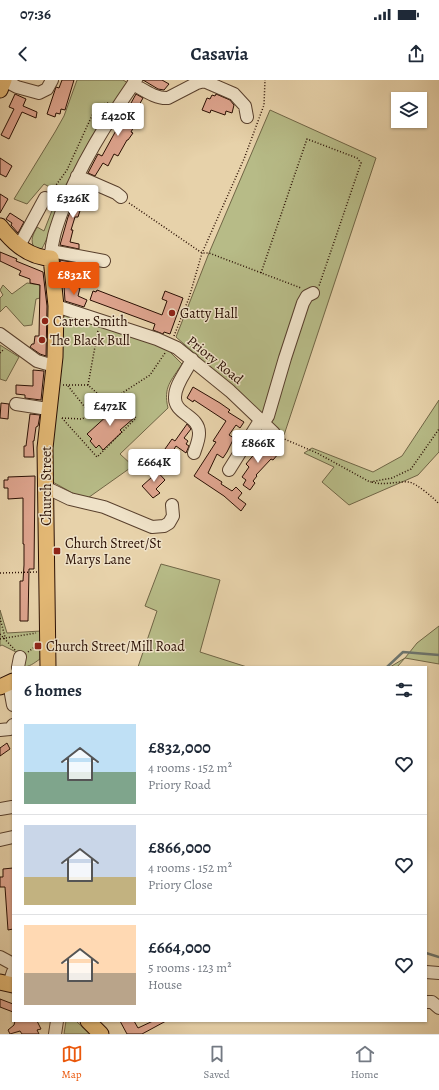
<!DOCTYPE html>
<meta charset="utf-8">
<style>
body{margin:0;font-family:Alegreya,serif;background:#f2f2f3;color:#1f2937;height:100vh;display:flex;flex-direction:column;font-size:15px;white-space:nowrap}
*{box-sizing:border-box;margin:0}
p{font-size:13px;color:#747a83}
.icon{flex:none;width:22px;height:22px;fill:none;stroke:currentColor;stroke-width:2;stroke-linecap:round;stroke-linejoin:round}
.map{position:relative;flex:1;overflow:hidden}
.panel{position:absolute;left:12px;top:586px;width:415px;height:356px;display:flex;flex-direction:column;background:#fff;border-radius:0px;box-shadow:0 1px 3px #0004}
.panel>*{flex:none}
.buttons{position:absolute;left:391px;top:12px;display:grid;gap:8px}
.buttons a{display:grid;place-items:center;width:36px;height:36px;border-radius:0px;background:#fff;box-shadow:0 1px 3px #0004;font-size:20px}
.price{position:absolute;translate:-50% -34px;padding:0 9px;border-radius:4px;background:#fff;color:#222;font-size:13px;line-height:26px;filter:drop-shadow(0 1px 2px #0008)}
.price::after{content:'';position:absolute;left:50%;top:24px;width:12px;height:9px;margin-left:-6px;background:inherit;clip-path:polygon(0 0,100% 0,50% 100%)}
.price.on{background:#ea580c;color:#fff}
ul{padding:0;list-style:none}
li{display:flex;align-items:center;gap:12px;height:100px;padding:0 12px}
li+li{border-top:1px solid #e0e1e3}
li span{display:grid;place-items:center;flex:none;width:112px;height:80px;border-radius:0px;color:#555}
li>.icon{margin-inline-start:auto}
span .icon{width:48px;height:48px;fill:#fffc;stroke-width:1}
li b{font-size:17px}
h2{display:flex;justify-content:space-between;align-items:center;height:48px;padding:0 12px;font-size:17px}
.status{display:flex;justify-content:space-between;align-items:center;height:28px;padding:0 20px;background:#fff;direction:ltr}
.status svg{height:11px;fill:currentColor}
header{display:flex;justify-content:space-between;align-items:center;height:52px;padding:0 12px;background:#fff;font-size:18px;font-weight:700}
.dock{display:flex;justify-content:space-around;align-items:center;height:56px;border-top:1px solid #e0e1e3;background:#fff;font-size:11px;color:#747a83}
.dock a{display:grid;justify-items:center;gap:2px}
.dock .on{color:#ea580c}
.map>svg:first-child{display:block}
</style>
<div class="status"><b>07:36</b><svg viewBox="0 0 49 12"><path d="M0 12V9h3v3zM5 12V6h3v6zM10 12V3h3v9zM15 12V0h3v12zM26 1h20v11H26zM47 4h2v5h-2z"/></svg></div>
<header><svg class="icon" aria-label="back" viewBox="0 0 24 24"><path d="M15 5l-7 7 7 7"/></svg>Casavia<svg class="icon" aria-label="share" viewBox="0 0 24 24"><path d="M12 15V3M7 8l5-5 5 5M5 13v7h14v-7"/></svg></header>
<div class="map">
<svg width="439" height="954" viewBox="0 0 439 954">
<rect width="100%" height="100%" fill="#e7d2aa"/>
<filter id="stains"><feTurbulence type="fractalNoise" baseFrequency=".005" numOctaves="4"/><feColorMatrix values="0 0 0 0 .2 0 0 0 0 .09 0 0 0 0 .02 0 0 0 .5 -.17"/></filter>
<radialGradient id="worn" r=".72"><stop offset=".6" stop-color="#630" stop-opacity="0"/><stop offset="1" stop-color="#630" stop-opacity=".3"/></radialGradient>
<path fill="#b7bb87" stroke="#706545" d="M77 0H123L128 3 92 56 66 105 68 106 58 126 54 125 59 112 44 104 27 124 14 119 55 52 64 36Z
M270 30 376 78 284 355 247 320 176 257 209 173Z
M53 128 57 129C52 143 48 159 41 170L34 168C30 159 33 155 37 147L44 151Z
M27 203 40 205V218L36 219 32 245 24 246 6 226 0 232V218L3 215 0 210 3 205 12 214Z
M63 233 166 268 182 284C171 301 163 307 168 328L120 374 133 386 85 420 51 401 49 358Z
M0 265 19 277 6 301 0 299Z
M439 320V372L418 395 349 425 322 402 334 387 304 373 312 368 373 392 402 376Z
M161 484 220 500 200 572 247 587H138L157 531 145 526Z
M0 530 7 553 41 551 40 579C34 583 30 587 22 587V575L2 565 0 566Z
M439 546V584L405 578 397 587H390L405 578 417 563Z
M66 941H76L90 954H64Z"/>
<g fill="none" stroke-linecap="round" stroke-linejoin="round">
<path stroke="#6c736b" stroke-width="2.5" d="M387 587 403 572 439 575
M426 873 439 877"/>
</g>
<path fill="#dea48e" stroke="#2a0f03" d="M62 0H74L65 30 61 29 60 34 56 33 55 37 47 34 56 7 59 8Z
M143 0H162L169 4 164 10 158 9Z
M15 14 26 19 23 26 37 32 36 38 22 32 9 59 1 55 14 29 9 27Z
M136 14 143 18 133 36 138 39 131 52 133 53 128 60H127L118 76 114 74 108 86 103 83 95 96 88 93 98 74 102 76Z
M216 14 230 20 234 25 232 33 226 31 225 35 211 30 210 33 202 30 207 18 210 19 212 15 215 16Z
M0 78 12 86 6 97 0 94Z
M81 106 88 109 86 115H85L78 137H75L71 150H73L70 162 79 164V169L60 165 68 137Z
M0 114 8 119 0 133Z
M10 133 24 142 18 153 11 145 12 143 6 139Z
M0 172 17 179 16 181 43 192 47 226 46 276 40 274 30 267 32 264H34L35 256H39L40 205 30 203V199L19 195 21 191 0 181Z
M60 180 93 186 95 187 93 194 81 191 79 196 66 192 67 198 62 197Z
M64 206 80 208 78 216 87 220 84 227 65 221Z
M97 210 162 235 167 221 162 219 165 211 183 218 170 254 164 252 163 254 153 250 155 244 90 220 93 211 96 212Z
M33 290 44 291 41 320 25 318V315L16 314V305L33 306Z
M193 307 220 323 230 330 228 332 244 342 240 348 236 345 229 355 234 358 227 372 223 378 217 374 208 393 222 402 221 404 232 411 236 407 242 413 238 418 246 424 241 431 224 416 194 396 216 362 213 361 226 341 194 320 193 322 187 318Z
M1 323 9 324 8 339 0 338Z
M120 324 134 338 120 350 122 352 103 370 99 365 96 368 90 361 92 359 87 354Z
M30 334 40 335 38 346 36 347 34 361H33L34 377H24V366H26Z
M187 344 191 349 184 358 188 361 186 364 189 366 186 373 176 366 171 374 165 369 172 359 175 361Z
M261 362 270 370 272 367 279 373 273 380 271 379 256 395 257 396 253 401 255 403 250 410 243 405 246 400 242 397 249 387 246 384 256 372 254 370Z
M154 388 165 400 156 409 160 413 153 418 142 406 152 397 148 393Z
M35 396 34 489H29L28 541H20V501H23L24 485V464H23V418L8 419V408H4V400H8V397Z
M7 663 10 669 0 676V668Z
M13 788V849L8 850 5 807H0V797H3V789Z
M0 919 13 924V932L0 927Z
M15 941H37L41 949 37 950 39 954H22L20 951 10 954 8 950 14 945Z
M120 941H134L138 948 153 941H166L142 954H127Z"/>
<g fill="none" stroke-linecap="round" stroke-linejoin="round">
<g stroke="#59402d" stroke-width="14">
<path id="minor" d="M4 0 17 7 39 13 47 9 52 0
M133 4C144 10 156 19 168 18L197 3 204 1 234 14 245 26 247 37
M77 96 116 113 121 117
M19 166 45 118
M51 171 104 181
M51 178C51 162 56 148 61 134 79 86 107 42 136 0
M56 226 157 259 177 268 230 311 274 353
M0 254 37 281 54 286
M192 279C187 291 175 304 175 317 174 335 200 335 199 354 199 360 196 367 194 373
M16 324 48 329
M264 342 268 336 285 278 303 223 307 216 313 213
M229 390 261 339
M45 407 70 419 104 427 152 447 164 446 169 443 173 436 172 425
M18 587 20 577
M9 603 13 625
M0 650 10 649 13 645
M0 729 12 727
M0 760 13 757
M0 877 13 884
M426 892 439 893
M9 904 13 892
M426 922H432L439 928
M55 954 57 941"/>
</g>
<g stroke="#2a0f03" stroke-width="17">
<path id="major" d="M0 10 4 0
M0 146C12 162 29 178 51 178L56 226 55 277 45 368 48 587
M0 607 13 601
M0 902 13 905
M88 941 101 954"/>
</g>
<path stroke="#2a0f03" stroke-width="1.5" stroke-dasharray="1 2" stroke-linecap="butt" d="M51 112 67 90 95 29 106 23H109
M129 123 202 173H209L301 208
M261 193 307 59 357 78 361 83 319 206
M174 256 189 218 202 173 244 79 264 25 265 0
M0 273 4 269
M63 305H88L108 323
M88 305 98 250
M68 306 92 336 116 317 150 295 165 273
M62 338 97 377 136 338 116 317
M62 338 82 339 91 334
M282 358 317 373 370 402 392 398 411 389 439 349
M372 402C384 406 396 401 409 402 416 403 434 418 439 424
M0 493 37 492
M0 538 5 557
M0 554 15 570
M0 559 36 553
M28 572 36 566"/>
<use href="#minor" stroke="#efe2c8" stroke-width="12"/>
<use href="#major" stroke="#e4b975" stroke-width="15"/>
</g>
<g fill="#8f2418" stroke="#efe2c8" stroke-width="1.5">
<circle cx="172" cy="233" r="4"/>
<circle cx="45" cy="241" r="4"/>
<circle cx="42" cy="260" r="4"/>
<rect x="53" y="467" width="8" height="8" rx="2"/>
<rect x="34" y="562" width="8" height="8" rx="2"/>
</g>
<g text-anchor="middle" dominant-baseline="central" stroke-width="3" stroke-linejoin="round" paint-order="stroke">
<g font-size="14" fill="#2a0f03" stroke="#efe2c8" text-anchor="start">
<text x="180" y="233">Gatty Hall</text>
<text x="53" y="241">Carter Smith</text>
<text x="50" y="260">The Black Bull</text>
<text x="65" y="463">Church Street/St<tspan x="65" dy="16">Marys Lane</tspan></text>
<text x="46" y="566">Church Street/Mill Road</text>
</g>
<g font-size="14" fill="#2a0f03" stroke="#efe2c8">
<text transform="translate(215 280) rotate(39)">Priory Road</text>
<text transform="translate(46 406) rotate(-90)">Church Street</text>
</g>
</g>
<rect width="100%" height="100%" filter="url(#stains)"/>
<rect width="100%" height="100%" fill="url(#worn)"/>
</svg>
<div class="buttons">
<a><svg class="icon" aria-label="layers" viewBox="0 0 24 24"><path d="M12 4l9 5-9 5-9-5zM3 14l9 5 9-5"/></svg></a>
</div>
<b class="price" style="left:118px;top:57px">£420K</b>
<b class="price" style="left:73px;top:139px">£326K</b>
<b class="price on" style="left:74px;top:216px">£832K</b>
<b class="price" style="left:110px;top:347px">£472K</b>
<b class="price" style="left:258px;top:384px">£866K</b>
<b class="price" style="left:154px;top:403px">£664K</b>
<section class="panel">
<h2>6 homes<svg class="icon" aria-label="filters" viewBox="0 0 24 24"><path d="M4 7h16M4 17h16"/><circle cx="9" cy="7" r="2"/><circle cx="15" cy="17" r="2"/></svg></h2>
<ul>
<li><span style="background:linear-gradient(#bfe0f5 60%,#7fa58c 0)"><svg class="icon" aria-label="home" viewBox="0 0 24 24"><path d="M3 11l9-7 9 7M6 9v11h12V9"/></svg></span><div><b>£832,000</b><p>4 rooms · 152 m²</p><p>Priory Road</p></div><svg class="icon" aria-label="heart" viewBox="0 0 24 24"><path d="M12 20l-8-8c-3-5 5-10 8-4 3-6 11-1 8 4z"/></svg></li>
<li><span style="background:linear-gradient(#c9d6e8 65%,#c2b280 0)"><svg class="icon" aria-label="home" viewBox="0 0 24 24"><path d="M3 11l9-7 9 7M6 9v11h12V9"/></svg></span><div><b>£866,000</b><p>4 rooms · 152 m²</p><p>Priory Close</p></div><svg class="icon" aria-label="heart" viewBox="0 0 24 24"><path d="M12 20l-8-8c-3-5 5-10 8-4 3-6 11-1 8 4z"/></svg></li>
<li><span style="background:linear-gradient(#ffd9b3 60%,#b9a48a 0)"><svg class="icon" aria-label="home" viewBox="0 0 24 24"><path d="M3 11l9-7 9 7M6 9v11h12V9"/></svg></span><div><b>£664,000</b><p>5 rooms · 123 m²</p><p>House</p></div><svg class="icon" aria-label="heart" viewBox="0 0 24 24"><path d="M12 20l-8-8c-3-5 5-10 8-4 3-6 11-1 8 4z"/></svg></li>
</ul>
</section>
</div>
<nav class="dock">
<a class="on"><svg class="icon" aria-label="map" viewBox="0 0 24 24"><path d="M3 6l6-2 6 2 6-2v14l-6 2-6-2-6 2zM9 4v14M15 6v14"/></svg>Map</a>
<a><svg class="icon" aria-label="saved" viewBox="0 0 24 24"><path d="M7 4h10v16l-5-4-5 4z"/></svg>Saved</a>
<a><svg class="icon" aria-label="home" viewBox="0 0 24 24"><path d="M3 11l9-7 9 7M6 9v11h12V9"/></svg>Home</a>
</nav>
